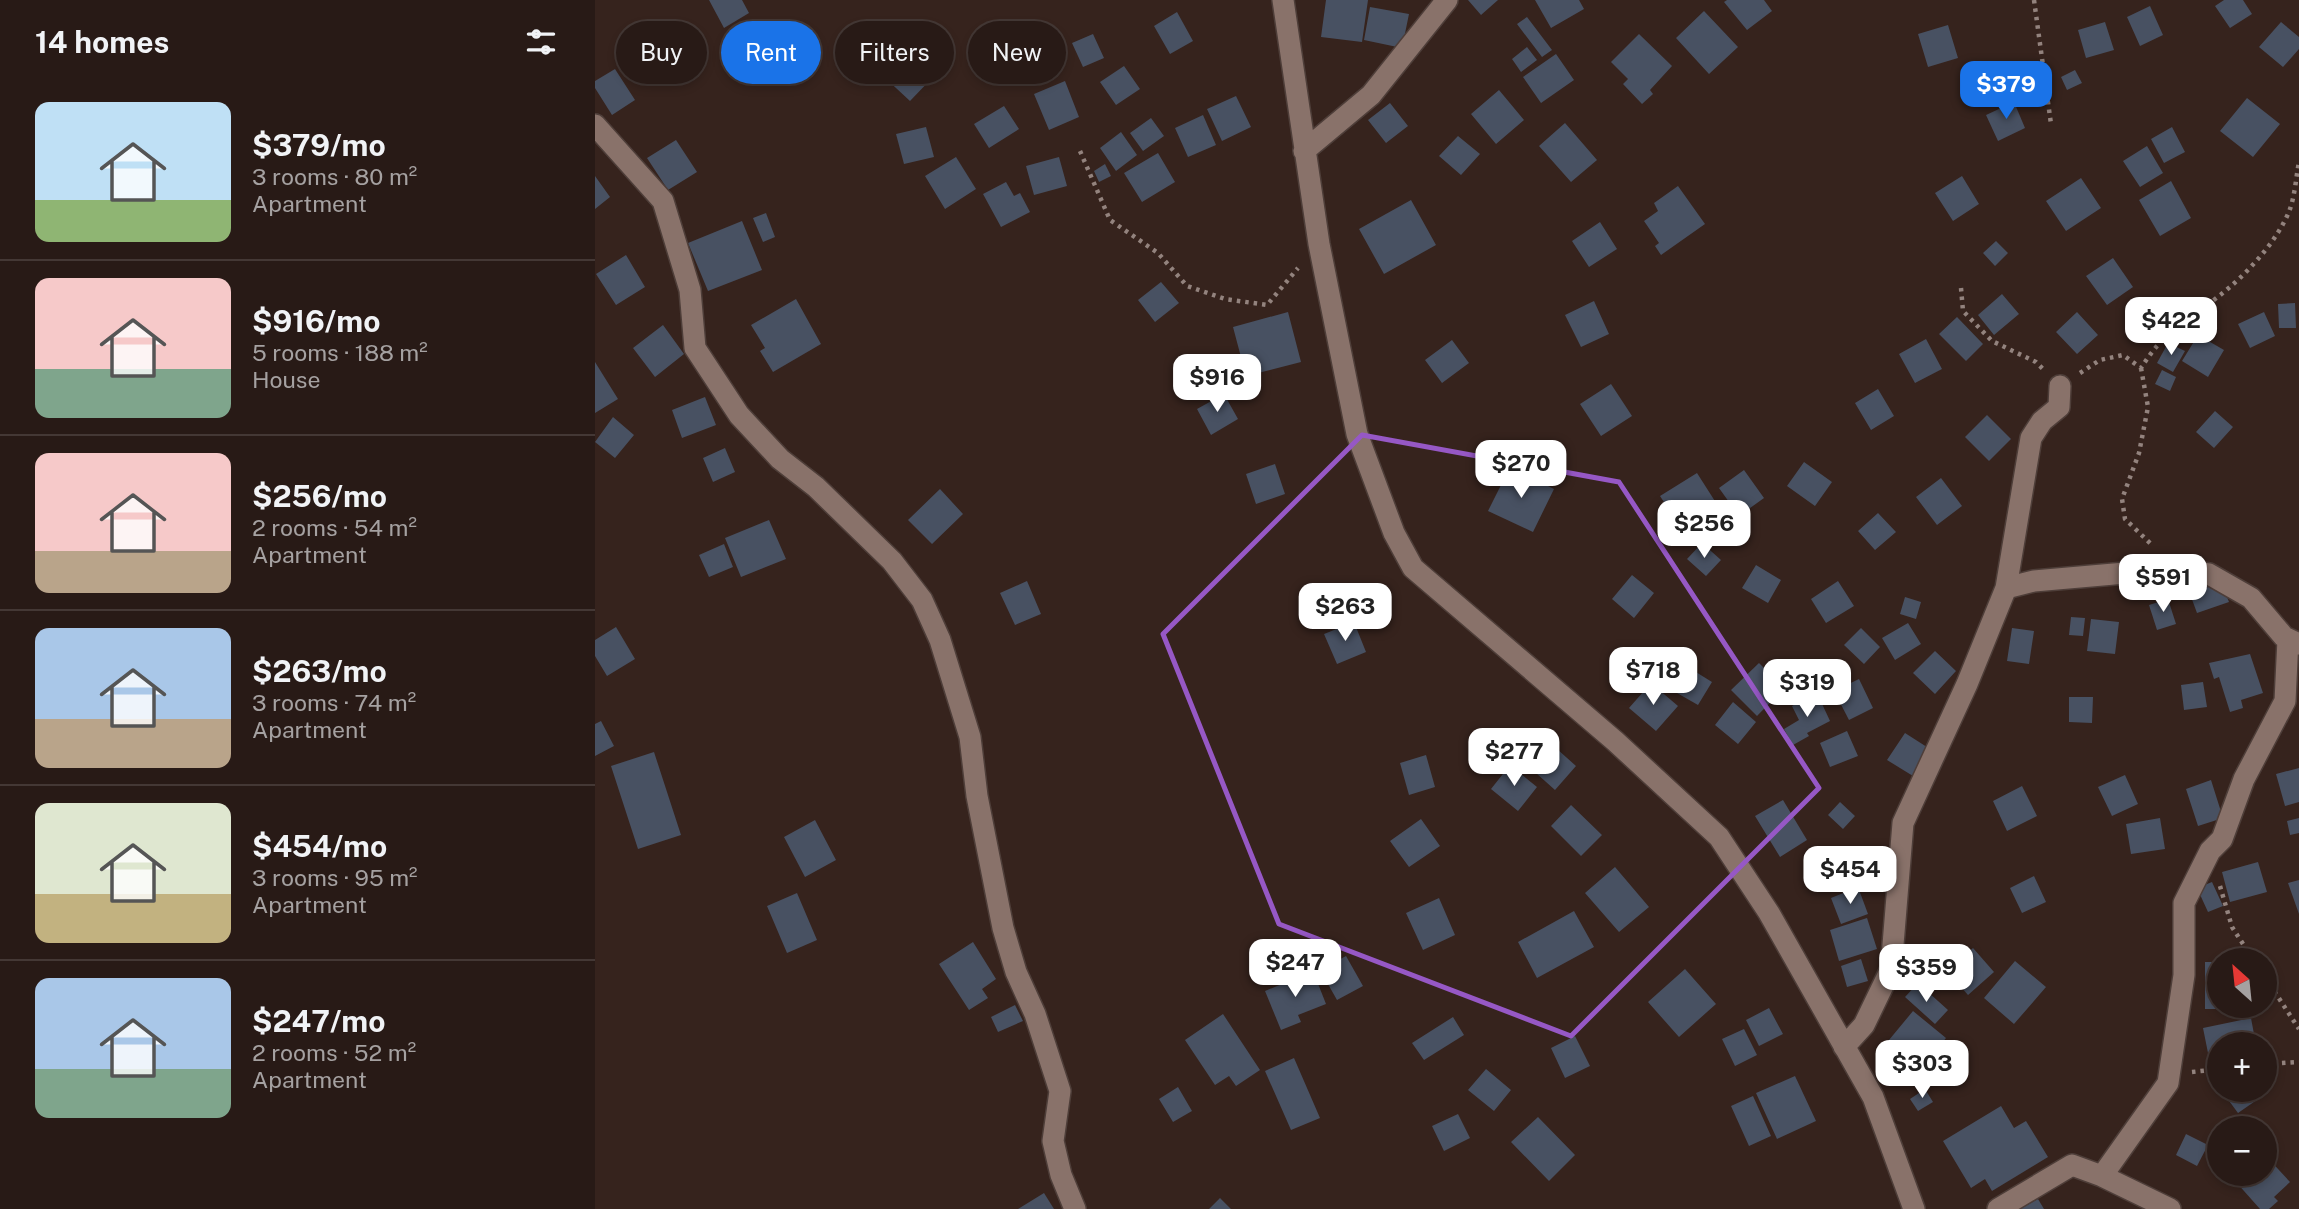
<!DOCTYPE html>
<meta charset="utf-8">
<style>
body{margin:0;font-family:"Public Sans",sans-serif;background:#30231f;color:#f1f3f6;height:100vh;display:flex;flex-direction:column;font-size:26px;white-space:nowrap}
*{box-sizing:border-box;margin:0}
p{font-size:23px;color:#a5a1a1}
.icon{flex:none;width:38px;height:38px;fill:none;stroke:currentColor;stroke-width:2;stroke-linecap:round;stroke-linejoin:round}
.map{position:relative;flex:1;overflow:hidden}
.side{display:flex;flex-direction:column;background:#281a16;width:595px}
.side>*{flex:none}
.top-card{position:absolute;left:21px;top:21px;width:665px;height:63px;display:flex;gap:14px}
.needle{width:46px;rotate:333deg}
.controls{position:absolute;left:1612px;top:948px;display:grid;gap:14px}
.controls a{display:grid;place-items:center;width:70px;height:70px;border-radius:50%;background:#281a16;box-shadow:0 4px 10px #0003,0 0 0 2px #443835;font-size:35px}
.price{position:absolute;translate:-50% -60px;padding:0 16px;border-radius:14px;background:#fff;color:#222;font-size:23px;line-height:46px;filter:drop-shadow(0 2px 4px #0008)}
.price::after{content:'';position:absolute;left:50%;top:42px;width:21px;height:16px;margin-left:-10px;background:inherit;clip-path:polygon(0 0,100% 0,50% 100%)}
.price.current{background:#1a73e8;color:#fff}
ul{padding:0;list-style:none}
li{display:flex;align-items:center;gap:21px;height:175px;padding:0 35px}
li+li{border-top:2px solid #443835}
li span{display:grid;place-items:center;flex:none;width:196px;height:140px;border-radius:14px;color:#555}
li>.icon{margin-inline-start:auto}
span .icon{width:84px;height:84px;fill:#fffc;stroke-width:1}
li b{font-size:30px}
h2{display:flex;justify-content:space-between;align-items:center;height:84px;padding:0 35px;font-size:30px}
.chip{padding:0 24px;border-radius:32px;background:#281a16;box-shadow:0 4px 10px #0003,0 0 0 2px #443835;font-size:24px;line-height:63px}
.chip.current{background:#1a73e8;color:#fff}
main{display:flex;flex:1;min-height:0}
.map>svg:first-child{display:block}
</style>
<main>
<section class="side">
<h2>14 homes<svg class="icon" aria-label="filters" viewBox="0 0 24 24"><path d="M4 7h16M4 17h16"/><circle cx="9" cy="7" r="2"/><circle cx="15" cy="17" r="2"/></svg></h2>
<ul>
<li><span style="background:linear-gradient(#bfe0f5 70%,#8fb573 0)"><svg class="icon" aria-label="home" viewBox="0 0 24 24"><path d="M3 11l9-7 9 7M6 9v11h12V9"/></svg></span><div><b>$379/mo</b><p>3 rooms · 80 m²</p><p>Apartment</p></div></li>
<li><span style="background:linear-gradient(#f6c9c9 65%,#7fa58c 0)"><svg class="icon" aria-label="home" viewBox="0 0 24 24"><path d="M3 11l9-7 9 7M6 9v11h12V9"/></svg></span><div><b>$916/mo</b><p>5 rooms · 188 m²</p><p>House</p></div></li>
<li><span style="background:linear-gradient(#f6c9c9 70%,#b9a48a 0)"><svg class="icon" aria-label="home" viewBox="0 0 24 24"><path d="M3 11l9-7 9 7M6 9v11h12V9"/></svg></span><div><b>$256/mo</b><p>2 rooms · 54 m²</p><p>Apartment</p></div></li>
<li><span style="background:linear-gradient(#a9c7e8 65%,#b9a48a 0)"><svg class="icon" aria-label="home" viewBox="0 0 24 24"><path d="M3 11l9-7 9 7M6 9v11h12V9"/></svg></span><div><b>$263/mo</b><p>3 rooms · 74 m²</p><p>Apartment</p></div></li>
<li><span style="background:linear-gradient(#dfe7d0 65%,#c2b280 0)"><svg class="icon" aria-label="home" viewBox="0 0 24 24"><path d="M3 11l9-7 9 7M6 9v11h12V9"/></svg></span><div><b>$454/mo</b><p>3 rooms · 95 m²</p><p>Apartment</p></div></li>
<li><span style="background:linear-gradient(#a9c7e8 65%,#7fa58c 0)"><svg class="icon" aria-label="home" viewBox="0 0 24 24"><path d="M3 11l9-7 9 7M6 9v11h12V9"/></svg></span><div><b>$247/mo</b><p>2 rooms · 52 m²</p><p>Apartment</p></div></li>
</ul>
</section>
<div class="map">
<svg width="1704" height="1209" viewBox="0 0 1704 1209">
<rect width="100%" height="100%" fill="#36231d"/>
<path fill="#485162" d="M114 0H147L154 13 129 28Z
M731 0H773L767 42 726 37Z
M873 0H903L886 15Z
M940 0H984L989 9 956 28Z
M1132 0H1169L1177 11 1152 30 1129 2Z
M1629 0H1648L1657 14 1635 28 1620 6Z
M1555 6 1568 35 1545 46 1532 17Z
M775 7 814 14 807 48 769 40Z
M1109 11 1143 47 1114 74 1081 38Z
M582 12 598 41 575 54 559 26Z
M932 17 957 50 947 57 922 24Z
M1510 22 1519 50 1491 58 1483 30Z
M1686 22 1704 37V49L1688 67 1664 47Z
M1353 25 1363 58 1333 67 1323 34Z
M498 34 509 58 488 67 477 43Z
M1044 34 1077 66 1055 90 1058 94 1047 104 1028 84 1033 79 1016 62Z
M932 47 942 60 926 72 917 59Z
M311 50 339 76 315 101 287 75Z
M961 54 979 80 946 103 928 77Z
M529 66 545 89 521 105 505 82Z
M20 69 40 100 17 115 0 88V81Z
M1480 70 1487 83 1472 90 1466 77Z
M470 81 484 117 454 130 439 94Z
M904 90 929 120 901 144 876 114Z
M641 96 656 127 627 141 612 109Z
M1652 98 1685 124 1658 157 1625 131Z
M1419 102 1430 128 1403 141 1391 115Z
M795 103 813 126 791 143 773 120Z
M409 106 424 129 394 148 379 124Z
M608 115 621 145 593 157 580 128Z
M556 118 569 136 548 151 535 133Z
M970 123 1002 160 976 182 944 146Z
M331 127 339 157 309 164 301 134Z
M1577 127 1590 152 1569 163 1556 139Z
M526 132 542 155 521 171 505 148Z
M863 136 885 154 866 175 844 156Z
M81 140 102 172 73 190 52 158Z
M1552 146 1568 173 1545 187 1528 161Z
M563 153 580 182 547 202 529 173Z
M361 157 381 189 350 209 330 176Z
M464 157 472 186 439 195 431 166Z
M510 164 516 176 504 182 499 171Z
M0 176 15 197 0 209Z
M1367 176 1384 204 1358 221 1340 193Z
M1486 178 1506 208 1471 231 1451 201Z
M1576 181 1596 218 1565 236 1544 200Z
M411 182 419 196 425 193 435 212 406 227 388 194Z
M1083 186 1110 224 1066 255 1060 246 1064 243 1049 221 1063 211 1059 203Z
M816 200 841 245 789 274 764 229Z
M171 213 180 237 168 242 158 218Z
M147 221 167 270 113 291 93 243Z
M1005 222 1022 249 994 267 977 241Z
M1401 241 1413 253 1400 266 1388 253Z
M31 255 50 287 21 305 1 274Z
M1518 258 1538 287 1512 305 1491 276Z
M566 282 584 303 560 322 543 300Z
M1407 294 1424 314 1399 335 1383 315Z
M201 299 226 344 178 372 165 351 170 348 156 325Z
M999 301 1014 334 986 347 970 315Z
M1700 303 1701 328H1684L1683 304Z
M693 312 706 362 651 376 638 327Z
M1482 312 1503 335 1482 354 1461 332Z
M1669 312 1680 336 1655 348 1643 324Z
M1362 317 1388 344 1371 361 1344 334Z
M68 325 89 354 60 377 38 348Z
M1603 335 1629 350 1613 377 1587 361Z
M1331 339 1347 369 1320 383 1304 354Z
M857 340 874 363 847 383 830 360Z
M1573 343 1590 351 1578 372 1562 363Z
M0 362 23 399 0 413Z
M1567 370 1581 377 1575 391 1560 384Z
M1016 384 1037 416 1006 436 985 404Z
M1283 389 1299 416 1276 430 1260 403Z
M629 394 643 419 616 435 602 409Z
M110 397 121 425 87 438 77 410Z
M1620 411 1638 427 1619 448 1601 432Z
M1392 415 1416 439 1394 461 1370 437Z
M18 417 39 435 20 458 0 442Z
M130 448 140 472 118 482 108 458Z
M1209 462 1237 482 1220 506 1192 486Z
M680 464 690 494 661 504 651 474Z
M915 467 959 489 938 532 893 511Z
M1149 470 1169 498 1144 516 1124 488Z
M1102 473 1132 520 1104 538 1089 514 1080 519 1065 496Z
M1346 478 1367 506 1342 525 1321 497Z
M345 489 368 514 337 544 313 520Z
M1283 513 1301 532 1280 550 1263 531Z
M174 520 191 559 146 577 130 538Z
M1107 543 1126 560 1111 576 1092 559Z
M129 544 138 567 114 577 104 555Z
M1161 565 1186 580 1173 603 1147 588Z
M1037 575 1059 593 1039 618 1017 599Z
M432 581 446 614 420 625 405 593Z
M1243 581 1259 606 1231 623 1216 599Z
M1626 582 1634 602 1602 613 1595 594Z
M1310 597 1326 602 1321 619 1305 614Z
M1573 599 1581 624 1562 630 1554 605Z
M1476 617 1490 618 1488 636 1474 635Z
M1496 619 1524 622 1520 654 1492 651Z
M759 622 771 652 742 664 729 634Z
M1313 623 1326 644 1300 660 1287 638Z
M21 627 40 659 12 676 0 656V640Z
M1266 628 1285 647 1269 664 1249 645Z
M1417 628 1439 631 1434 664 1412 661Z
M1340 651 1361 671 1340 694 1318 673Z
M1655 654 1668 693 1646 700 1648 708 1635 712 1624 677 1619 679 1614 663Z
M1164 663 1189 688 1162 716 1136 690Z
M1096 669 1117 682 1103 705 1082 693Z
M1264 679 1278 708 1254 720 1239 691Z
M1608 682 1612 707 1589 710 1586 685Z
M1056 683 1083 706 1061 731 1034 708Z
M1222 693 1235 721 1212 733 1214 736 1198 745 1189 729 1204 720 1197 706Z
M1474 697H1498L1497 723 1474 722Z
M1138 702 1161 722 1143 744 1120 725Z
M6 721 19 746 0 756V724Z
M1252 731 1263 756 1235 767 1225 743Z
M1310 733 1335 749 1318 776 1292 760Z
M962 749 981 766 960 790 941 773Z
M59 752 86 835 43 849 16 766Z
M831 755 840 787 814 795 805 763Z
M915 765 942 787 923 811 896 789Z
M1704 768V802L1690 806 1681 774Z
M1530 775 1543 804 1517 816 1503 787Z
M1616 780 1628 818 1603 826 1591 789Z
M1427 786 1442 816 1412 831 1398 801Z
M1188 800 1212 840 1185 857 1160 816Z
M1245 802 1260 816 1248 829 1233 815Z
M976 805 1007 835 986 856 956 826Z
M1565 818 1570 849 1536 854 1531 824Z
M1704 818V833L1695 835 1692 821Z
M826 819 845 846 814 867 795 841Z
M220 820 241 860 210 877 189 837Z
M1663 862 1672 892 1635 902 1627 872Z
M1020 867 1054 907 1024 932 990 893Z
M1439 876 1451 902 1427 913 1415 888Z
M1704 880V914L1693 883Z
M1617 882 1628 906 1613 912 1602 888Z
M1263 887 1273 914 1246 924 1236 898Z
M202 893 222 940 192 953 172 906Z
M844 898 860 935 828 950 811 913Z
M979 911 999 947 942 978 923 942Z
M1272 918 1282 949 1244 961 1235 930Z
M378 942 401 979 387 989 393 998 374 1010 344 964Z
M1378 948 1399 972 1373 995 1352 971Z
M751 956 768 986 742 1000 725 970Z
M1266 959 1273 981 1252 987 1246 966Z
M1420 961 1451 987 1419 1024 1389 998Z
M1610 962H1624V1009H1610Z
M1090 969 1121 1004 1084 1037 1053 1002Z
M718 971 731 1004 703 1015 706 1022 686 1030 670 991Z
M1323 983 1353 1010 1340 1024 1310 997Z
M420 1005 428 1021 403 1032 396 1017Z
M1174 1008 1188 1034 1164 1046 1151 1020Z
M1318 1011 1351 1038 1327 1068 1314 1057 1318 1053 1304 1041 1301 1046 1294 1040Z
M628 1014 665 1070 641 1086 634 1076 620 1085 590 1040Z
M858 1017 869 1035 829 1060 817 1043Z
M1656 1018 1661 1045H1624V1061L1615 1063 1608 1028Z
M1149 1029 1162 1055 1140 1066 1127 1039Z
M980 1036 995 1066 970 1078 956 1048Z
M699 1058 725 1118 696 1130 670 1071Z
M891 1069 916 1090 899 1111 873 1090Z
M1200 1076 1221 1121 1182 1139 1161 1093Z
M583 1087 597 1111 578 1122 564 1099Z
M1330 1089 1338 1102 1323 1111 1315 1099Z
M1626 1090H1665L1669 1095 1643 1113Z
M1158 1096 1176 1136 1154 1146 1136 1106Z
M1406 1106 1419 1128 1431 1121 1453 1157 1397 1191 1390 1179 1376 1188 1348 1141Z
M863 1114 875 1138 849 1151 837 1126Z
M943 1117 980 1155 954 1181 916 1142Z
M1591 1134 1613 1145 1602 1166 1581 1155Z
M1671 1156 1695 1182 1679 1197 1683 1201 1674 1209H1665L1641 1182 1651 1174H1670Z
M449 1193 459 1209H423Z
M625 1198 636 1209H614Z
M1443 1199 1449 1209H1425Z"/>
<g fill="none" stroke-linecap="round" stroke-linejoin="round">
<g stroke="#4e3e39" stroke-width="24">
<path id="street" d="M688 0 724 244 762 434 799 533 818 568 1020 741 1124 837 1174 913 1278 1097 1319 1209
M0 125 68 201 95 290 100 348 144 415 185 459 221 487 297 561 327 600 345 640 375 737 382 796 408 928 421 972 440 1014 465 1091 458 1141 466 1175 480 1209
M709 151 776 95 852 0
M1411 588 1439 581 1576 569 1614 574 1656 598 1689 637 1704 644
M1249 1047 1269 1025 1296 969 1308 823 1372 684 1411 588 1436 438 1447 421 1464 407 1465 386
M1507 1176 1575 1209
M1403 1209 1477 1165 1507 1176 1573 1083 1589 975V903L1615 851 1627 839 1649 779 1690 701 1693 639"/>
</g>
<path stroke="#93837e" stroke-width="4.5" stroke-dasharray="3.5 5" stroke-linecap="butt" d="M1439 0 1456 124
M485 151 515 220 563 253 592 286 630 299 672 305 703 268
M1366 288 1368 311 1397 341 1441 362 1449 370
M1546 368 1553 407 1544 453 1527 499 1530 519 1558 546
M1485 373 1505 360 1528 355 1546 368C1572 327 1589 324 1624 296 1650 276 1683 241 1695 209 1700 195 1701 177 1704 162
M1625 886 1637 927 1659 961
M1670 977 1704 1029
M1670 1064 1704 1062
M1597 1072 1624 1069"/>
<use href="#street" stroke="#89726a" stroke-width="21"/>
</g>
<path fill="none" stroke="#9658c5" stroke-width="5" stroke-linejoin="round" d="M767 435 1024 482 1224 788 976 1036 684 924 568 634Z"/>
</svg>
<div class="controls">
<a><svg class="needle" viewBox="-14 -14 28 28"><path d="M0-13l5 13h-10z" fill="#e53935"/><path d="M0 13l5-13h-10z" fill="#a5a1a1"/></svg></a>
<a>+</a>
<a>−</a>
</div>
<b class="price current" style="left:1411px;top:121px">$379</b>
<b class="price" style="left:1576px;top:357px">$422</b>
<b class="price" style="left:622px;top:414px">$916</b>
<b class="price" style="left:926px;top:500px">$270</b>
<b class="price" style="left:1109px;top:560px">$256</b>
<b class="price" style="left:1568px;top:614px">$591</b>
<b class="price" style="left:750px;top:643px">$263</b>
<b class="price" style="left:1058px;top:707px">$718</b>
<b class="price" style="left:1212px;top:719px">$319</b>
<b class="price" style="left:919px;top:788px">$277</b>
<b class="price" style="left:1255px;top:906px">$454</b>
<b class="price" style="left:700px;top:999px">$247</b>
<b class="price" style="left:1331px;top:1004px">$359</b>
<b class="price" style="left:1327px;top:1100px">$303</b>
<div class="top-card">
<a class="chip">Buy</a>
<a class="chip current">Rent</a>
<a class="chip">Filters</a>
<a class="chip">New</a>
</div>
</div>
</main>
